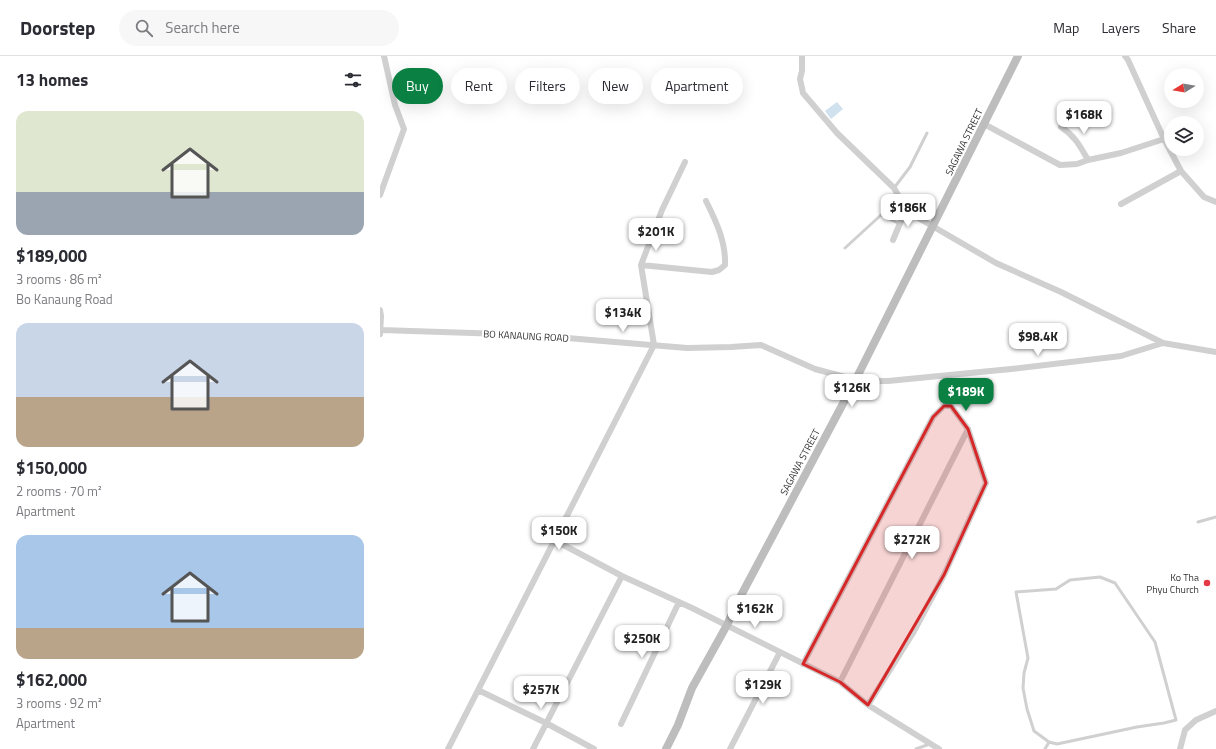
<!DOCTYPE html>
<meta charset="utf-8">
<style>
body{margin:0;font-family:"Titillium Web",sans-serif;background:#f7f7f7;color:#2b2b33;height:100vh;display:flex;flex-direction:column;font-size:15px;white-space:nowrap}
*{box-sizing:border-box;margin:0}
p{font-size:13px;color:#7c7c81}
.icon{flex:none;width:22px;height:22px;fill:none;stroke:currentColor;stroke-width:2;stroke-linecap:round;stroke-linejoin:round}
.map{position:relative;flex:1;overflow:hidden}
.side{display:flex;flex-direction:column;background:#fff;width:380px}
.side>*{flex:none}
.hud{position:absolute;left:12px;top:12px;width:380px;height:36px;display:flex;gap:8px}
.needle{width:26px;rotate:259deg}
.tools{position:absolute;left:784px;top:12px;display:grid;gap:8px}
.tools a{display:grid;place-items:center;width:40px;height:40px;border-radius:50%;background:#fff;box-shadow:0 4px 16px #0002;font-size:20px}
.price{position:absolute;translate:-50% -34px;padding:0 9px;border-radius:8px;background:#fff;color:#222;font-size:13px;line-height:26px;filter:drop-shadow(0 1px 2px #0008)}
.price::after{content:'';position:absolute;left:50%;top:24px;width:12px;height:9px;margin-left:-6px;background:inherit;clip-path:polygon(0 0,100% 0,50% 100%)}
.price.on{background:#0b8043;color:#fff}
ul{padding:0;list-style:none}
li{display:grid;align-content:center;gap:8px;height:212px;padding:0 16px}
li span{display:grid;place-items:center;height:124px;border-radius:12px;color:#555}
li>.icon{margin-inline-start:auto}
span .icon{width:72px;height:72px;fill:#fffc;stroke-width:1}
li b{font-size:17px}
h2{display:flex;justify-content:space-between;align-items:center;height:48px;padding:0 16px;font-size:17px}
.pill{padding:0 14px;border-radius:18px;background:#fff;box-shadow:0 4px 16px #0002;font-size:14px;line-height:36px}
.pill.on{background:#0b8043;color:#fff}
header{display:flex;align-items:center;gap:24px;box-sizing:border-box;height:56px;padding:0 20px;background:#fff;border-bottom:1px solid #e1e1e2}
header strong{font-size:19px}
nav{display:flex;gap:22px;margin-inline-start:auto;font-size:14px}
.search{width:280px;height:36px;background:#f7f7f7;display:flex;align-items:center;gap:10px;box-sizing:border-box;padding:0 14px;border-radius:22px;color:#7c7c81;font-size:15px}
main{display:flex;flex:1;min-height:0}
.map>svg:first-child{display:block}
</style>
<header>
<strong>Doorstep</strong>
<div class="search"><svg class="icon" aria-label="search" viewBox="0 0 24 24"><circle cx="10" cy="10" r="6"/><path d="M15 15l6 6"/></svg>Search here</div>
<nav><a>Map</a><a>Layers</a><a>Share</a></nav>
</header>
<main>
<section class="side">
<h2>13 homes<svg class="icon" aria-label="filters" viewBox="0 0 24 24"><path d="M4 7h16M4 17h16"/><circle cx="9" cy="7" r="2"/><circle cx="15" cy="17" r="2"/></svg></h2>
<ul>
<li><span style="background:linear-gradient(#dfe7d0 65%,#9aa5b1 0)"><svg class="icon" aria-label="home" viewBox="0 0 24 24"><path d="M3 11l9-7 9 7M6 9v11h12V9"/></svg></span><div><b>$189,000</b><p>3 rooms · 86 m²</p><p>Bo Kanaung Road</p></div></li>
<li><span style="background:linear-gradient(#c9d6e8 60%,#b9a48a 0)"><svg class="icon" aria-label="home" viewBox="0 0 24 24"><path d="M3 11l9-7 9 7M6 9v11h12V9"/></svg></span><div><b>$150,000</b><p>2 rooms · 70 m²</p><p>Apartment</p></div></li>
<li><span style="background:linear-gradient(#a9c7e8 75%,#b9a48a 0)"><svg class="icon" aria-label="home" viewBox="0 0 24 24"><path d="M3 11l9-7 9 7M6 9v11h12V9"/></svg></span><div><b>$162,000</b><p>3 rooms · 92 m²</p><p>Apartment</p></div></li>
</ul>
</section>
<div class="map">
<svg width="836" height="693" viewBox="0 0 836 693">
<rect width="100%" height="100%" fill="#fff"/>
<path fill="#cfe2ee" d="M457 46 463 53 451 63 445 55Z"/>
<g fill="none" stroke-linecap="round" stroke-linejoin="round">
<path stroke="#d0d0d0" stroke-width="3" d="M514 132 530 111 547 77
M465 192 501 159 520 168
M818 466 836 461
M720 521 735 527 775 586 796 664 784 667 757 671 677 688 669 686 654 675 647 653 643 632 644 617 648 602 636 536 676 533 690 524Z
M536 693 547 689
M665 693 669 686"/>
<path stroke="#d0d0d0" stroke-width="6" d="M422 0V15L420 23 423 37 457 77 514 132 526 153 535 160 616 207 681 236 783 287
M745 0 748 4 784 83 801 115 824 141 836 146
M604 68 680 109 697 108 708 104 741 97 784 83
M681 71C695 80 700 90 708 104
M0 139 24 73 15 49 4 0
M741 148 801 115
M513 184 526 153
M261 209 332 216 339 214 345 209C346 186 336 165 326 145
M0 254 1 260 0 278
M1 274 151 279 307 292 351 291 381 289 435 313 476 324
M475 325H508L631 313 741 300 783 287 836 296
M174 484 242 520 312 552 460 626 488 649 559 693
M423 608 553 361 564 350H571L588 373 606 427 564 519 533 577 488 649
M460 626 588 373
M98 634 166 667 214 693
M241 668 299 546
M68 693 274 289 261 209 282 154 305 106
M153 693 242 520
M350 693 400 596
M800 693 805 674 816 664 836 655"/>
<path stroke="#bdbdbd" stroke-width="8" d="M286 693 298 669 312 632 347 569 356 549 475 325 638 0"/>
</g>
<path fill="#d62828" fill-opacity="0.2" stroke="#d62828" stroke-width="3" stroke-linejoin="round" d="M564 350H571L588 373 606 427 564 519 488 649 460 626 423 608 553 361Z"/>
<circle fill="#e63946" stroke="#fff" stroke-width="1.5" cx="827" cy="527" r="4"/>
<g text-anchor="middle" dominant-baseline="central" stroke-width="4" stroke-linejoin="round" paint-order="stroke">
<g font-size="10" fill="#333" stroke="#fff">
<text transform="translate(584 86) rotate(-64)">SAGAWA STREET</text>
<text transform="translate(146 280) rotate(3)">BO KANAUNG ROAD</text>
<text transform="translate(420 406) rotate(-62)">SAGAWA STREET</text>
</g>
<g font-size="10" fill="#333" stroke="#fff" text-anchor="end">
<text x="819" y="521">Ko Tha<tspan x="819" dy="12">Phyu Church</tspan></text>
</g>
</g>
</svg>
<div class="tools">
<a><svg class="needle" viewBox="-14 -14 28 28"><path d="M0-13l5 13h-10z" fill="#e53935"/><path d="M0 13l5-13h-10z" fill="#7c7c81"/></svg></a>
<a><svg class="icon" aria-label="layers" viewBox="0 0 24 24"><path d="M12 4l9 5-9 5-9-5zM3 14l9 5 9-5"/></svg></a>
</div>
<b class="price" style="left:704px;top:79px">$168K</b>
<b class="price" style="left:528px;top:172px">$186K</b>
<b class="price" style="left:276px;top:196px">$201K</b>
<b class="price" style="left:243px;top:277px">$134K</b>
<b class="price" style="left:658px;top:301px">$98.4K</b>
<b class="price" style="left:472px;top:352px">$126K</b>
<b class="price on" style="left:586px;top:356px">$189K</b>
<b class="price" style="left:179px;top:495px">$150K</b>
<b class="price" style="left:532px;top:504px">$272K</b>
<b class="price" style="left:375px;top:573px">$162K</b>
<b class="price" style="left:262px;top:603px">$250K</b>
<b class="price" style="left:383px;top:649px">$129K</b>
<b class="price" style="left:161px;top:654px">$257K</b>
<div class="hud">
<a class="pill on">Buy</a>
<a class="pill">Rent</a>
<a class="pill">Filters</a>
<a class="pill">New</a>
<a class="pill">Apartment</a>
</div>
</div>
</main>
